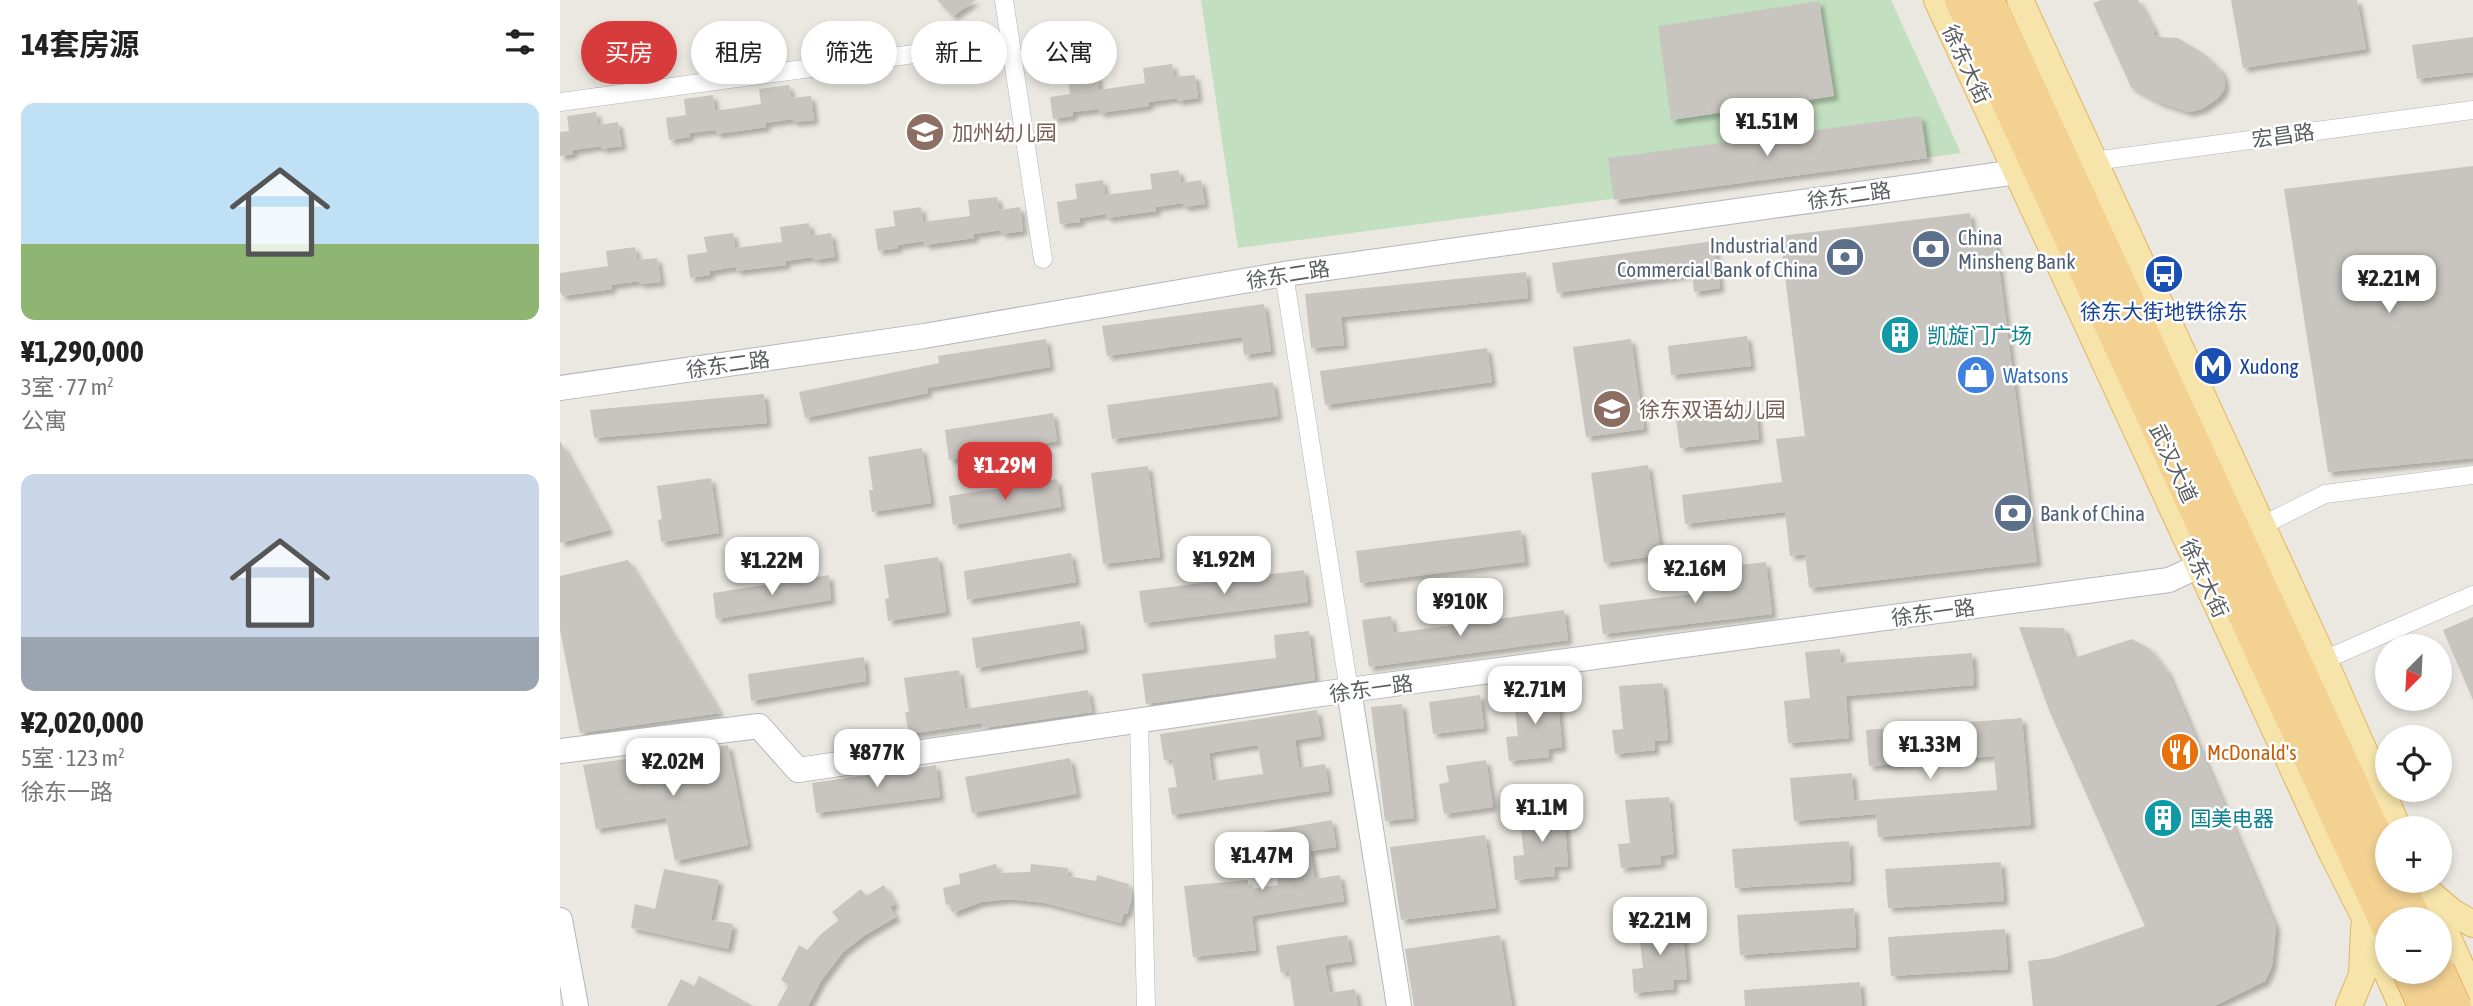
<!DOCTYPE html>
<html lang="zh">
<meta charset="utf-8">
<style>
body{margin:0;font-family:"Asap Condensed","Noto Sans SC",sans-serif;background:#f6f6f6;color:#222;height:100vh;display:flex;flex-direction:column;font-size:26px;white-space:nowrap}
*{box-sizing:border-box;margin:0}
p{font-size:23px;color:#767676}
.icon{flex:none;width:38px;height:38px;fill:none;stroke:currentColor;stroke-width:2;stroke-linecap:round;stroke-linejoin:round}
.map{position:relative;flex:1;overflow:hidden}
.sheet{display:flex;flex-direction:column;background:#fff;width:560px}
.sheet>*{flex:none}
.top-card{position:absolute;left:21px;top:21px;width:665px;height:63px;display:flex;gap:14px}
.needle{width:46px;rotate:204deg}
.fabs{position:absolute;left:1815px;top:634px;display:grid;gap:14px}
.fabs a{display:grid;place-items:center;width:77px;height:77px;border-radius:50%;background:#fff;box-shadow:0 4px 10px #0003;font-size:35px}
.price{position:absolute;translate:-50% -60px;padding:0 16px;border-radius:14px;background:#fff;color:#222;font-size:23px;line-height:46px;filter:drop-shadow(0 2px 4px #0008)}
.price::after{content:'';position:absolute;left:50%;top:42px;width:21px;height:16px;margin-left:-10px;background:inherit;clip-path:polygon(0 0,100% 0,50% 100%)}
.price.active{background:#d73b3c;color:#fff}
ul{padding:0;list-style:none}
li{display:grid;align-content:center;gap:14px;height:371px;padding:0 21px}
li span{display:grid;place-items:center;height:217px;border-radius:14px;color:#555}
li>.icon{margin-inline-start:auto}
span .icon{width:126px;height:126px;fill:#fffc;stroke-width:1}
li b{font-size:30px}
h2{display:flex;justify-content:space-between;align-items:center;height:84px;padding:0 21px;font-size:30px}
.pill{padding:0 24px;border-radius:32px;background:#fff;box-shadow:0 4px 10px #0003;font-size:24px;line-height:63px}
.pill.active{background:#d73b3c;color:#fff}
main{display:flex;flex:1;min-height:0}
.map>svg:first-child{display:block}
</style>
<main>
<section class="sheet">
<h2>14套房源<svg class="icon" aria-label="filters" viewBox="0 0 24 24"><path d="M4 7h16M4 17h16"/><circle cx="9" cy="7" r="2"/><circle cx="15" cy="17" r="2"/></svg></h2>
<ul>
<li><span style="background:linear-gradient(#bfe0f5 65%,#8fb573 0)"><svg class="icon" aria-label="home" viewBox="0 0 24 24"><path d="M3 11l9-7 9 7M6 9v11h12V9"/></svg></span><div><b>¥1,290,000</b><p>3室 · 77 m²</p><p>公寓</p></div></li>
<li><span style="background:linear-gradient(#c9d6e8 75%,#9aa5b1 0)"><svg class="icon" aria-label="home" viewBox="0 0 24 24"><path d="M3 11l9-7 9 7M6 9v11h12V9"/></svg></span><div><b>¥2,020,000</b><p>5室 · 123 m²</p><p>徐东一路</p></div></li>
</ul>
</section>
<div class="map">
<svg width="1913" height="1006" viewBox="0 0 1913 1006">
<defs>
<filter id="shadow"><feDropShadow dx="4.5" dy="4.5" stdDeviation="2" flood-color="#0004"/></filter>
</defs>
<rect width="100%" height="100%" fill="#ebe8e1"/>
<path fill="#c2e0bf" d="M641 0H1331L1401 153 678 248Z"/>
<path fill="#c8c5c0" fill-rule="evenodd" filter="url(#shadow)" d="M377 0H416L393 16Z
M1541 0H1578L1595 31 1593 34 1598 37 1618 38 1643 53 1661 70 1665 81 1664 90 1658 98 1642 109 1629 112 1599 102 1571 87 1533 3Z
M1671 0H1797L1806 49 1683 68Z
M1259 1 1274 96 1111 120 1098 26Z
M1913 37V72L1857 79 1852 45Z
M612 64 614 77 635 75 638 98 617 101V98L589 102V106L540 113 539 109 513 112V116L493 119 490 97 510 94 508 79 537 75 539 90 585 83 583 68Z
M229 85 231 98 251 96 254 120 233 122V119L205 123 206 127 156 134V130L129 133 130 137 109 140 106 118 126 115 124 99 153 95 155 111 201 104 199 89Z
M36 112 38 125 58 122 62 146 41 149V146L13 150V154L0 156V132L9 131 7 116Z
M1361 116 1367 158 1054 200 1048 158Z
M1913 166V458L1768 472 1724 189Z
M619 170 621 183 641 180 645 204 624 207 623 203 596 207V211L547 218 546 214 520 218V222L500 224 497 202 517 199 515 184 543 180 545 195 592 189 590 174Z
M437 197 439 210 460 207 463 231 442 234 441 230 414 234V238L365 245 364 241 338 245V248L318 251 315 229 335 226 333 211 361 207 363 222 410 216 408 200Z
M1410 213 1413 238 1435 236 1477 562 1249 588 1245 554 1230 556 1225 512 1125 524 1122 495 1222 482 1216 439 1245 436 1220 236Z
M249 223 251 236 271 233 275 257 254 260 253 257 225 261 226 265 176 271V267L150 271V275L130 278 127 255 147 252 144 237 173 233 175 248 222 242 220 227Z
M1154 241 1160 288 1134 292 1132 274 997 293 992 263Z
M75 247 77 260 97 258 101 282 80 284 79 281 51 285 52 289 3 296 0 292V273L48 266 46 251Z
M966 272 968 298 781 317 784 345 751 348 745 294Z
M704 304 711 351 684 355 682 337 547 356 542 326Z
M1187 336 1191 366 1111 375 1108 346Z
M486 339 490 367 367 388 368 393 245 418 239 392 379 363 378 356Z
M1071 339 1084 429 1026 437 1013 347Z
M927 348 932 382 765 405 760 371Z
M713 382 718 416 552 439 547 405Z
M204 394 207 423 34 438 30 410Z
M1196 409 1199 439 1120 448 1116 419Z
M493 413 497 441 389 460 385 430Z
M0 441 49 530 0 543Z
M362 448 371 503 312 512 309 490H313L308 457Z
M1088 465 1101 555 1044 563 1031 473Z
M588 466 600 557 543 564 531 473Z
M151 478 159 533 101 542 98 520 102 519 97 486Z
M497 479 501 507 393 525 389 496Z
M961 530 965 562 800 583 796 551Z
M511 553 516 582 407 600 404 571Z
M378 557 386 612 328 621 325 599 329 598 324 565Z
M68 560 160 713 20 733 0 630V576Z
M1206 562 1212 614 1043 634 1039 605 1173 589 1170 566Z
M744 570 748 602 584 623 579 591Z
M269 575 271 600 156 619 153 593Z
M1004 610 1008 640 809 667 802 620 831 616 834 633Z
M1913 617V700L1883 630Z
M520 621 524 649 416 668 412 638Z
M1459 627 1504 628 1514 658 1572 639 1590 649 1607 671 1716 927 1712 966 1705 981 1654 1006H1473L1468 961 1493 958 1585 926 1489 710Z
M749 631 755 680 586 704 582 674 716 658 714 635Z
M1280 649 1281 663 1412 653 1414 685 1286 696 1289 738 1228 743 1224 701 1250 698 1245 652Z
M304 657 306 681 191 701 188 674Z
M399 670 405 709 528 690 532 712 423 728 422 723 349 734 345 712H349L344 678Z
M1103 683 1108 740 1094 741 1095 750 1055 754 1052 730 1063 729 1059 686Z
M997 691 1002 747 988 749 989 757 949 761 946 737 958 736 953 694Z
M920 695 924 728 873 734 869 702Z
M842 704 854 818 825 821 811 707Z
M757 710 761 736 735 740 739 768 765 764 769 791 612 815 608 788 617 787 612 759 604 760 600 734ZM690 746H698L703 774 653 781 649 753Z
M1462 718 1471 825 1318 837 1316 814 1234 821 1230 778 1292 773 1294 801 1437 790 1434 756 1309 766 1306 730Z
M168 745 188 845 115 861 106 818 36 829 23 765Z
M510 758 517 794 412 813 405 777Z
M926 760 933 807 884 814 879 784 889 782 886 766Z
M376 765 380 797 256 813 252 783Z
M1109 797 1114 854 1100 856 1101 864 1061 868 1058 844 1070 843 1065 800Z
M1004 809 1008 866 994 867 995 876 955 880 953 856 964 855 959 812Z
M772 820 776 847 750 851 755 879 780 875 784 901 692 916 696 950 633 957 624 886 688 880 689 889 718 885 714 857 705 858 701 832Z
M925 835 936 908 841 920 830 847Z
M1289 841 1291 881 1175 888 1172 849Z
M1441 862 1444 901 1328 908 1325 869Z
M436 864 439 873 470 872 471 864 508 868 507 876 536 881 537 875 569 884 568 889 572 890V898L567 914 564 913 561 923 485 903 449 899 421 902 392 913 390 904 386 905 383 888 400 884 399 874Z
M104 869 159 880 151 920 173 924 168 949 71 928 75 904 95 909Z
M324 885 335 904 330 907 336 917 305 935 283 952 261 981 248 1006H217L229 985 221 980 239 945 247 950 261 934 279 920 272 912 301 889 306 896Z
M1294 908 1296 947 1180 955 1177 915Z
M1122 922 1127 979 1113 980 1114 989 1074 993 1072 969 1083 968 1078 925Z
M1445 929 1448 969 1331 976 1328 937Z
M787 935 792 961 765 965 770 993 795 989 798 1006H734L729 971 721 973 716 946Z
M940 935 952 1006H854L845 949Z
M139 976 193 1006H107L121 979 134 986Z
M1300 982 1302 1006H1185L1184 990Z"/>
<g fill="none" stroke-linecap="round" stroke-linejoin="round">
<g stroke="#b1b4b7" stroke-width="19">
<path id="street" d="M444 0 483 259
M0 102 450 41
M1534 161 1913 110
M724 274 789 690
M1701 526 1765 494 1913 475
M1764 660 1913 595
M579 721 586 1006"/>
</g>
<g stroke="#b3b6ba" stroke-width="26">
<path id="secondary" d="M0 388 364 336 724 274 1457 172
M789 690 839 1006
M0 751 199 726 238 770 789 690 1609 580 1639 566
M0 920 16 1006"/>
</g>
<g stroke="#e2b462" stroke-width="28">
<path id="primary" d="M1377 0 1772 853 1803 914 1811 936 1842 1006
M1460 0 1764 660 1838 828
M1862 880 1913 993
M1871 894 1892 912 1913 924
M1789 1006 1802 975 1804 929"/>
</g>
<g stroke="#d58a16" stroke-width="33">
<path id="highway" d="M1401 0 1827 925
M1428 0 1827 860
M1837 880 1855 919"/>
</g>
<use href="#street" stroke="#fff" stroke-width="18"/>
<use href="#secondary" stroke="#fff" stroke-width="24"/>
<use href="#primary" stroke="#f6e4aa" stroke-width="26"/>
<use href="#highway" stroke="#f2d191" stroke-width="32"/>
<g stroke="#d58a16" stroke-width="33" stroke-linecap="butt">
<path id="highway-bridge" d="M1848 971 1864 1006
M1879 971 1895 1006"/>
</g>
<use href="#highway-bridge" stroke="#f2d191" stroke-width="32"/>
</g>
<defs>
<g id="school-disc" transform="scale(2.0125)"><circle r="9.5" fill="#8d6e63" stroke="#fff"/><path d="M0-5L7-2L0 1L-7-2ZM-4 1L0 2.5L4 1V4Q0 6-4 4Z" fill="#fff"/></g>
<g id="bank-disc" transform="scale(2.0125)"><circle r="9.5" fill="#5c6f8a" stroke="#fff"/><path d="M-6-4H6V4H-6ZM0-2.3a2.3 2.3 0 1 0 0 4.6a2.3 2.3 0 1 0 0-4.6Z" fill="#fff"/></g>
<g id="bus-disc" transform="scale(2.0125)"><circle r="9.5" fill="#1a4fb4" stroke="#fff"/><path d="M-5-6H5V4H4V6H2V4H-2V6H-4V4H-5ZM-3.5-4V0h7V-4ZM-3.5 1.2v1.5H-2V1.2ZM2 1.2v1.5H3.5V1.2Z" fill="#fff"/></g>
<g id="building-disc" transform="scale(2.0125)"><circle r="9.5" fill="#0f9aa8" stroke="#fff"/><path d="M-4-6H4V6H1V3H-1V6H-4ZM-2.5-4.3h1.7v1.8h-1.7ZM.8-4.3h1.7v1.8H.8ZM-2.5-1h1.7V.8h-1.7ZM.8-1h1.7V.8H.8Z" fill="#fff"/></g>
<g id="metro-disc" transform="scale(2.0125)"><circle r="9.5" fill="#1a4fb4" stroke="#fff"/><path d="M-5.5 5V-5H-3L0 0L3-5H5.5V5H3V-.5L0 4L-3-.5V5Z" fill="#fff"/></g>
<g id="shop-disc" transform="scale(2.0125)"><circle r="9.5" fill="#3f7fe0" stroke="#fff"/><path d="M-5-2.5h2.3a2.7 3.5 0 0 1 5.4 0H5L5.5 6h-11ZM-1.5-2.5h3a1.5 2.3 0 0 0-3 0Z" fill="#fff"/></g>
<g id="restaurant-disc" transform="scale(2.0125)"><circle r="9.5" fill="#e8710a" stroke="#fff"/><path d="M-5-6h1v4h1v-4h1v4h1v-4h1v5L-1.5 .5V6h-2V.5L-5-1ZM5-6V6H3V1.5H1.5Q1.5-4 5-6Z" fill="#fff"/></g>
</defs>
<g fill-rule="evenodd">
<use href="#school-disc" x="365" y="132"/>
<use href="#bank-disc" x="1371" y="249"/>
<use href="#bank-disc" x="1285" y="257"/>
<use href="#bus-disc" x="1604" y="274"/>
<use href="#building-disc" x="1340" y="335"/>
<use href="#metro-disc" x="1653" y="366"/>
<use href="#shop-disc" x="1416" y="375"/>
<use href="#school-disc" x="1052" y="409"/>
<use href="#bank-disc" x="1453" y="513"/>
<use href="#restaurant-disc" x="1620" y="752"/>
<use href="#building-disc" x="1603" y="818"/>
</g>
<g text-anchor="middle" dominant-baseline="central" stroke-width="5" stroke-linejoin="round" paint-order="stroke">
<g font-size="21" fill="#595d60" stroke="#fff">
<text transform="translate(1407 64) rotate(65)">徐东大街</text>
<text transform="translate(1723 135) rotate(-8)">宏昌路</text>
<text transform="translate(1289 195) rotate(-8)">徐东二路</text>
<text transform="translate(728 274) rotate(-9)">徐东二路</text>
<text transform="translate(168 364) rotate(-8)">徐东二路</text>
<text transform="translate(1614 463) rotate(65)">武汉大道</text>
<text transform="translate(1645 578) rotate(65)">徐东大街</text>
<text transform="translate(1373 612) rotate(-8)">徐东一路</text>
<text transform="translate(811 688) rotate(-8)">徐东一路</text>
</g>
<g font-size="21" fill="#785e54" stroke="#fff" text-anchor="start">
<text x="392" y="132">加州幼儿园</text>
<text x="1079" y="409">徐东双语幼儿园</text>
</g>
<g font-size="21" fill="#4e5e75" stroke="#fff" text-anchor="start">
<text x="1398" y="237">China<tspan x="1398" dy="24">Minsheng Bank</tspan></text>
<text x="1258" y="245" text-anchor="end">Industrial and<tspan x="1258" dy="24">Commercial Bank of China</tspan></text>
<text x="1480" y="513">Bank of China</text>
</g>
<g font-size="21" fill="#164399" stroke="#fff">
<text x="1604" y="311">徐东大街地铁徐东</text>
<text x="1680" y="366" text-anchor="start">Xudong</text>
</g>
<g font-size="21" fill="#0d838f" stroke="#fff" text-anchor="start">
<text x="1367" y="335">凯旋门广场</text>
<text x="1630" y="818">国美电器</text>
</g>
<g font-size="21" fill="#366cbe" stroke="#fff" text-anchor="start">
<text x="1443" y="375">Watsons</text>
</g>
<g font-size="21" fill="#c56008" stroke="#fff" text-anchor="start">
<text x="1647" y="752">McDonald's</text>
</g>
</g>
</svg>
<div class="fabs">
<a><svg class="needle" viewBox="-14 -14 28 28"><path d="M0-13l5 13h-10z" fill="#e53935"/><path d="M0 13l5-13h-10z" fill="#767676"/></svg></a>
<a><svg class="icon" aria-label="locate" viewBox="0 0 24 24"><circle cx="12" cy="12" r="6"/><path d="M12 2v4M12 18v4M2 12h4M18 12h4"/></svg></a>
<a>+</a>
<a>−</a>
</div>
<b class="price" style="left:1207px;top:158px">¥1.51M</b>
<b class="price" style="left:1829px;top:315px">¥2.21M</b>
<b class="price active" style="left:445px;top:502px">¥1.29M</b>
<b class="price" style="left:664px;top:596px">¥1.92M</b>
<b class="price" style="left:212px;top:597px">¥1.22M</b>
<b class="price" style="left:1135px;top:605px">¥2.16M</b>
<b class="price" style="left:900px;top:638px">¥910K</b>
<b class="price" style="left:975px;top:726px">¥2.71M</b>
<b class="price" style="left:1370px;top:781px">¥1.33M</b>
<b class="price" style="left:317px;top:789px">¥877K</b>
<b class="price" style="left:113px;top:798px">¥2.02M</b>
<b class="price" style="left:982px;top:844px">¥1.1M</b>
<b class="price" style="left:702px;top:892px">¥1.47M</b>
<b class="price" style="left:1100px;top:957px">¥2.21M</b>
<div class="top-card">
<a class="pill active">买房</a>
<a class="pill">租房</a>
<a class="pill">筛选</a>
<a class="pill">新上</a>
<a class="pill">公寓</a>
</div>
</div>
</main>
